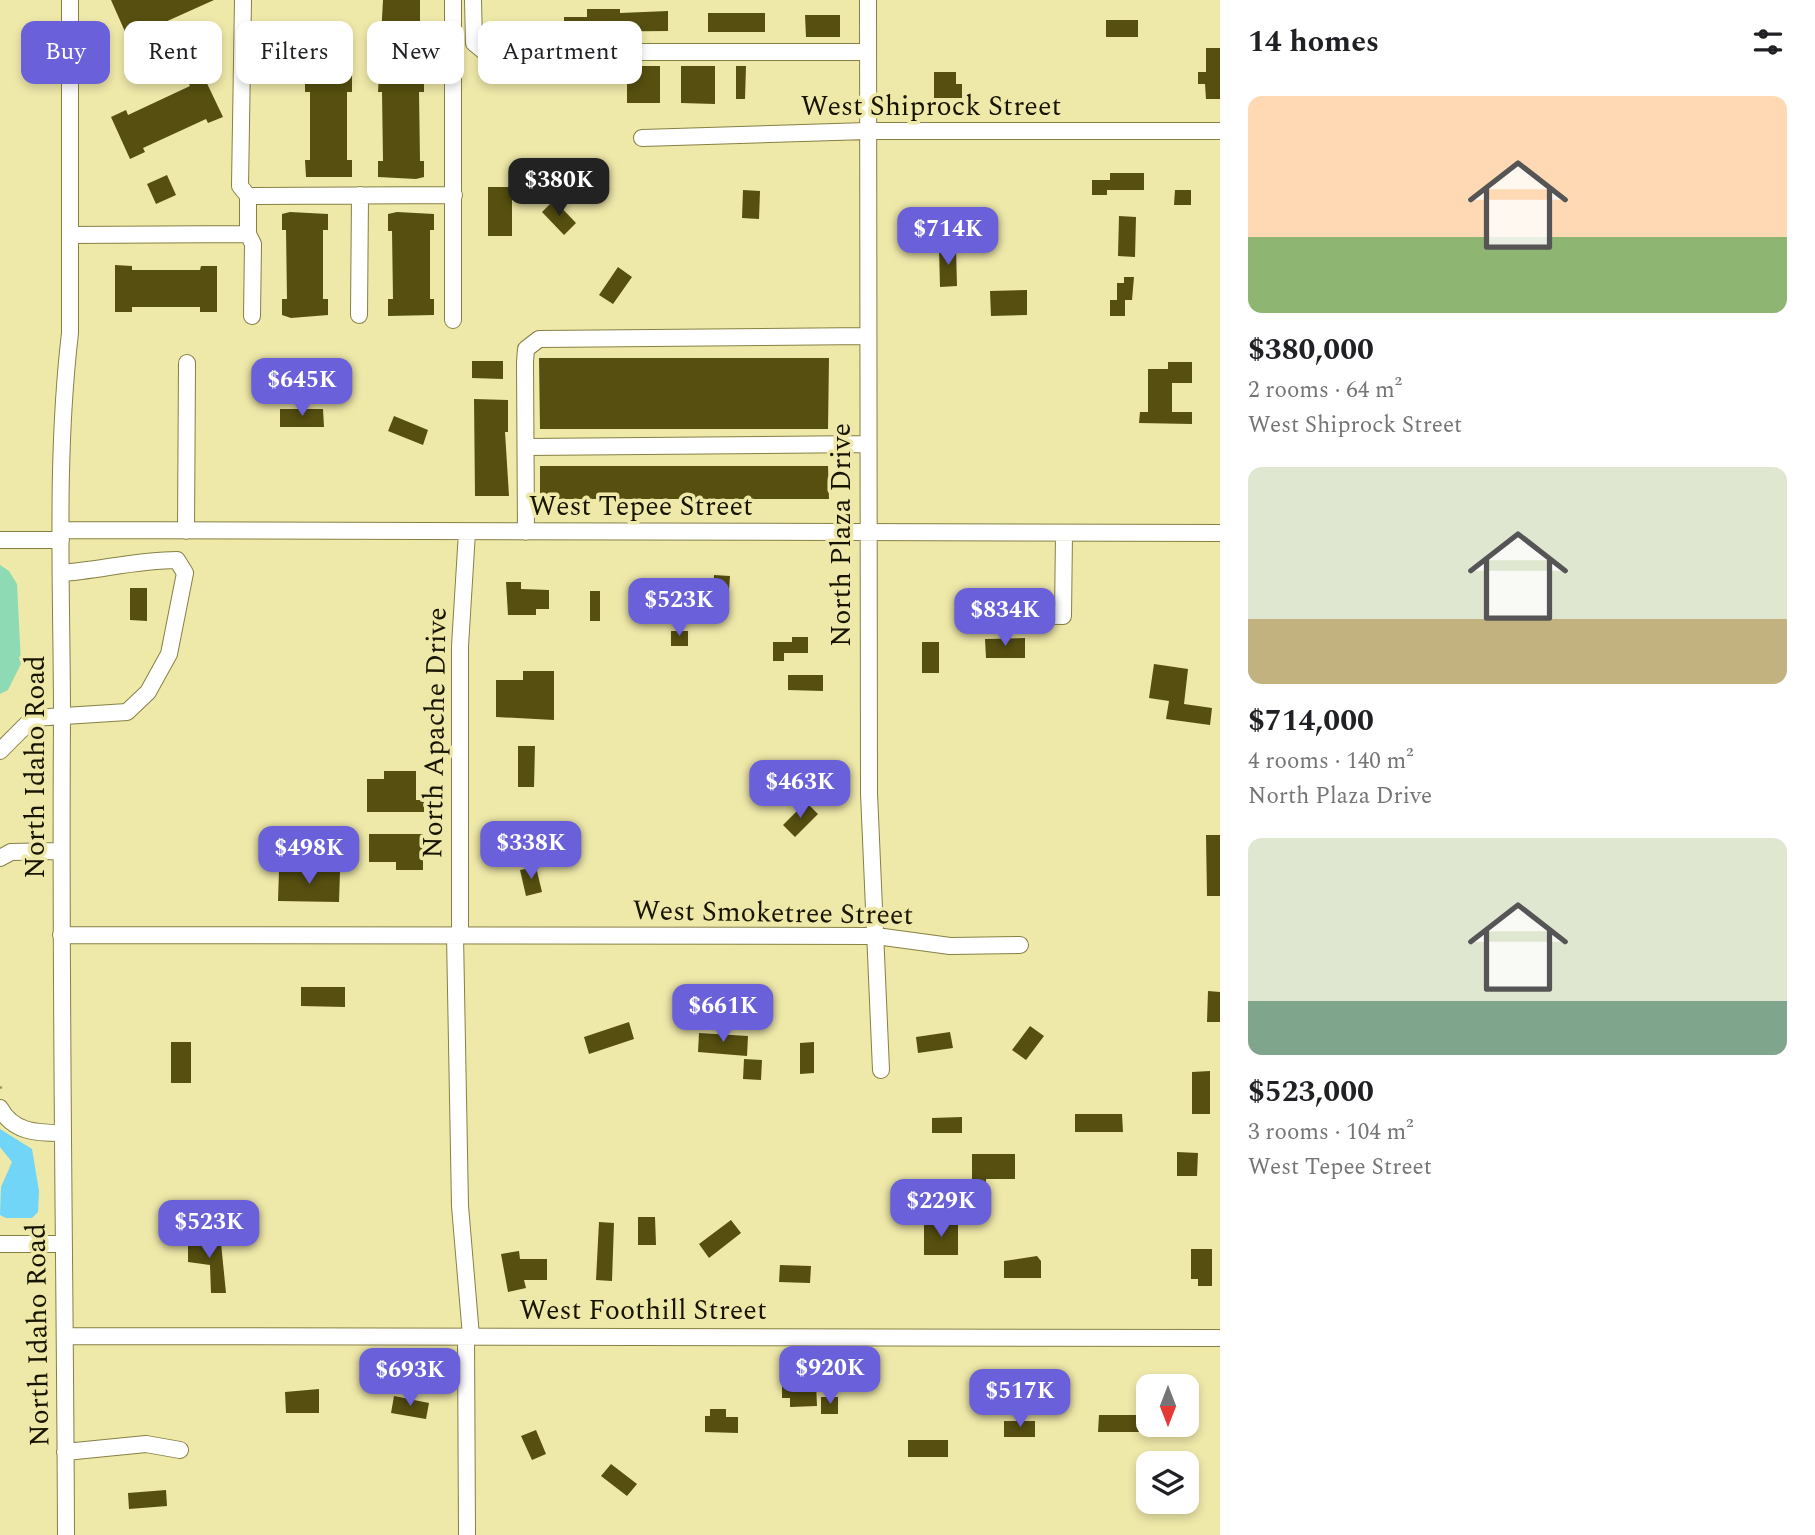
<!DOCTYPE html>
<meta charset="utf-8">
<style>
body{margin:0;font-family:Spectral,serif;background:#f2f2f2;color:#202124;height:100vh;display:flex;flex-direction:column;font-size:26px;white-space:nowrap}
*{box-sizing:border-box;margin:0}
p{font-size:23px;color:#757577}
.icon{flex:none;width:38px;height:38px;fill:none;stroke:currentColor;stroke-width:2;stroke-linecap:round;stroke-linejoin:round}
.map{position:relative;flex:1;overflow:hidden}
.details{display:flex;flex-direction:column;background:#fff;width:595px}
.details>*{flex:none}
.banner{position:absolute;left:21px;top:21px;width:665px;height:63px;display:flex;gap:14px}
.needle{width:46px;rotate:180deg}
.buttons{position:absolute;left:1136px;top:1374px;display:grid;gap:14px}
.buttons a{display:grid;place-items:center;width:63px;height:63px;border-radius:14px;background:#fff;box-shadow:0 4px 10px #0003;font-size:35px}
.price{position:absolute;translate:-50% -60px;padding:0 16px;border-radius:14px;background:#6a60da;color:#fff;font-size:23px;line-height:46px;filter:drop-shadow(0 2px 4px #0008)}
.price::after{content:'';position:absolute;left:50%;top:42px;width:21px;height:16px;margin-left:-10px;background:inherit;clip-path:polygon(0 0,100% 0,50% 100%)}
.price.on{background:#222;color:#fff}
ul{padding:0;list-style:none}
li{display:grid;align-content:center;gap:14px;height:371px;padding:0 28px}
li span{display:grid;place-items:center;height:217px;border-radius:14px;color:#555}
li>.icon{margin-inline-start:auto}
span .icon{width:126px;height:126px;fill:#fffc;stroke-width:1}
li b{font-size:30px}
h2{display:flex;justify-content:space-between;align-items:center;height:84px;padding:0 28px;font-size:30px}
.chip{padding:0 24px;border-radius:14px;background:#fff;box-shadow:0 4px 10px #0003;font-size:24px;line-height:63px}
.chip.on{background:#6a60da;color:#fff}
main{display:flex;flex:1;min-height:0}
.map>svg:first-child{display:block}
</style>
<main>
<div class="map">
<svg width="1220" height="1535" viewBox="0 0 1220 1535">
<rect width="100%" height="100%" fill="#eee8a9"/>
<path fill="#8ddab5" d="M0 565 9 571 17 584 21 664 8 690 0 694Z"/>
<path fill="#71d5f7" d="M0 1129 32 1149 39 1191 38 1212 32 1218H6L0 1215 1 1187 12 1162 0 1147Z"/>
<path fill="#564f10" d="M111 0H214L143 32 145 36 130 43Z
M383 0H420V40H424V92H419L420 161H424V177L416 179 378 177V161H383L382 92H378Z
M587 9H620V13L668 11V31L564 32V17H587Z
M708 13H765V32H708Z
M805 15H840V37H806Z
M1106 20H1138V37H1106Z
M1206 48H1220V99H1206L1205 84H1198V72H1206Z
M627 66H660V103H627Z
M681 66H715V104L681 103Z
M736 66H746L745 99H736Z
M934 72H956V84H962V98H934Z
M314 73 352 75V92H347V160H352V177H306L305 160H310V92H305V75Z
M203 75 223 117 208 123 206 119 143 148 145 152 130 159 111 117 126 110 128 115 190 86 188 82Z
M1110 173H1144V190H1107V195H1092V180H1110Z
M167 175 176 195 156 204 147 184Z
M488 187H512V236H488Z
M743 190 760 191 759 219 742 218Z
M1175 190H1191V205H1174Z
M554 200 576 223 564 235 542 212Z
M290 212 328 214V230H323V299H328V315L291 318 282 315V299H287L286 230H282V214Z
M397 212 434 214V230H430V299H434V315L388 316V299H393L392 231H388V214Z
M1119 216 1136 217 1135 257 1118 256Z
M939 247H956L957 286 940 287Z
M115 265 132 266V270H200L201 266H217V312H200V307H132V312H115Z
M618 267 632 277 613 304 599 295Z
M1124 277H1134L1132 300H1125V316H1110V300H1124H1117V283H1124Z
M1027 290V315L991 316 990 291Z
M539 358H829L828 429H540Z
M472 361H503V379L472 378Z
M1168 362H1192V383H1172V412H1192V424L1139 423 1140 412H1148V369H1168Z
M474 399 508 400V432H505L509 496H475Z
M280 409H323L324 427H280Z
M394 416 428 430 423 445 388 431Z
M540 466H828L829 499H540Z
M714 575 730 576 728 605 712 604Z
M506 582H521V589L549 590V609H536V615H508Z
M130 588H147V621L130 620Z
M590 591H600V621H590Z
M671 631H688V646H671Z
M792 637H808V653H784V661H773V642H792Z
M1025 638V658H986L985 639Z
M922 642H939V673H922Z
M1154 664 1188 669 1184 704 1212 708 1210 725 1166 719 1169 701 1149 698Z
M523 671H554V720L496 717V680H523Z
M788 675H823V691L788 690Z
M518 746H535L534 787H518Z
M384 771H416V800H424V812H367V779H384Z
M806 802 818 814 795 837 783 825Z
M369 834H423V870H396V862H369Z
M1206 835H1220V896H1207Z
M536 867 542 892 526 896 520 870Z
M279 870 340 871 339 902 278 901Z
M301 987H345V1007L301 1006Z
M1208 991 1220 992V1022H1207Z
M629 1022 634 1039 589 1054 584 1037Z
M1030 1026 1044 1036 1026 1060 1012 1050Z
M950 1032 953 1048 918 1053 916 1037Z
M699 1033 748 1036 747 1056 698 1052Z
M171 1042H191V1083H171Z
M814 1042V1073L800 1074V1043Z
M744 1059 762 1060 761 1080 743 1079Z
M1210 1071V1114H1192V1072Z
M1075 1114H1122L1123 1132H1075Z
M962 1117V1133H932V1118Z
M1177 1152 1198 1153 1197 1176H1177Z
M972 1154H1015V1179H986V1200H972Z
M638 1217H655L656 1245H638Z
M731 1220 741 1233 709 1258 699 1244Z
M599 1222 614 1223 612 1281 596 1280Z
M924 1223H958V1255H924Z
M191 1235H209L210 1244 221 1243 226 1293H211L210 1265 188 1262V1244H191Z
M1191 1249H1212V1286H1198V1279H1191Z
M519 1251 520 1259H547V1280H524L526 1288 508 1292 501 1254Z
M1037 1256 1041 1261V1278H1004V1261Z
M780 1265 811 1266 810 1283 779 1282Z
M816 1383 817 1406 790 1407V1398H782V1385Z
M319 1389V1413H286L285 1392Z
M394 1396 429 1403 426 1419 391 1413Z
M821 1397H838V1414H821Z
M710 1409H726V1417H738V1433L705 1432V1416H710Z
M1099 1415H1140V1432H1098Z
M1004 1421H1035V1437H1004Z
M536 1430 546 1454 532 1460 521 1436Z
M908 1440H948V1457H908Z
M611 1464 637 1484 627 1496 601 1476Z
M166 1490 167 1506 129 1509 128 1493Z"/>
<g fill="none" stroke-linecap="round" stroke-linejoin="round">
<g stroke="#878045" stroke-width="18">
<path id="minor" d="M243 0 240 186 248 196
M473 0 474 43 485 52H867
M868 0 869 793 881 1070
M642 138 867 131H1220
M248 234 253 244 252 316
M70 235 248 234V196L454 195
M359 315 360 195
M453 320V0
M526 447 867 444
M61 530 1220 533
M186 531 187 363
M526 532 525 362 526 349 539 339 867 336
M0 540H61
M999 615 1063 616 1064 533
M0 751 33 718 127 712 148 692 169 654 185 573 177 560C138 560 100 570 62 573
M0 858 11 852 61 851
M61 935 876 936 950 946 1020 945
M455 935 460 1206 471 1336
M460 935V646L467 532
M0 1108C13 1132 36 1133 61 1133
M0 1244H64
M66 1336 1220 1338
M466 1336 467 1535
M65 1452 146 1444 180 1450
M66 1535C65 1263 60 991 62 719 62 591 55 461 70 333V0"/>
</g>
<path stroke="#949063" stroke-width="2.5" stroke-dasharray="2 5" stroke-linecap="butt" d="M0 1088 2 1087"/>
<use href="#minor" stroke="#fff" stroke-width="16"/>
</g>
<g text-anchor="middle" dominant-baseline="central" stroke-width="7" stroke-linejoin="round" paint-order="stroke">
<g font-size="28" fill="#171400" stroke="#eee8a9">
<text x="931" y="106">West Shiprock Street</text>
<text x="641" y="506">West Tepee Street</text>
<text transform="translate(841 535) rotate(-90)">North Plaza Drive</text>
<text transform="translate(435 733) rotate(-89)">North Apache Drive</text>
<text transform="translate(35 767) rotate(-90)">North Idaho Road</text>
<text transform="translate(773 913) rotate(1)">West Smoketree Street</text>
<text x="643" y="1310">West Foothill Street</text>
<text transform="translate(38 1335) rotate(-91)">North Idaho Road</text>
</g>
</g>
</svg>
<div class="buttons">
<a><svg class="needle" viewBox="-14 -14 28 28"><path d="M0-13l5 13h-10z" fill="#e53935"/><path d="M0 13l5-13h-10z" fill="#757577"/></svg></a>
<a><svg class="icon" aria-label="layers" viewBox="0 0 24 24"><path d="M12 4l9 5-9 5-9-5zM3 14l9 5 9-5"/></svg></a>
</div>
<b class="price on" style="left:559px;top:218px">$380K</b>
<b class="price" style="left:948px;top:267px">$714K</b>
<b class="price" style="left:302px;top:418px">$645K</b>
<b class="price" style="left:679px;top:638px">$523K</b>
<b class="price" style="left:1005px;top:648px">$834K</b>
<b class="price" style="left:800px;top:820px">$463K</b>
<b class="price" style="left:531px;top:881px">$338K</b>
<b class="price" style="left:309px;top:886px">$498K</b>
<b class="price" style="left:723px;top:1044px">$661K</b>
<b class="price" style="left:941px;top:1239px">$229K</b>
<b class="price" style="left:209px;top:1260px">$523K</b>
<b class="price" style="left:830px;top:1406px">$920K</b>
<b class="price" style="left:410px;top:1408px">$693K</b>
<b class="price" style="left:1020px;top:1429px">$517K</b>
<div class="banner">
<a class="chip on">Buy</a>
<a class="chip">Rent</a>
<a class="chip">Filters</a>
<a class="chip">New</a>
<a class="chip">Apartment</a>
</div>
</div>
<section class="details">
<h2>14 homes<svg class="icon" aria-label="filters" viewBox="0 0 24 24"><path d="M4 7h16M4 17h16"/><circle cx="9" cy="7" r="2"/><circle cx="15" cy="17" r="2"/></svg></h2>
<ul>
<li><span style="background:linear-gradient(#ffd9b3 65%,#8fb573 0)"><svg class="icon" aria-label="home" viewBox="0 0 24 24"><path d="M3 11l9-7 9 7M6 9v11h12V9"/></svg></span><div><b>$380,000</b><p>2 rooms · 64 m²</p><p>West Shiprock Street</p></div></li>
<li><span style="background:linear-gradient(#dfe7d0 70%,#c2b280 0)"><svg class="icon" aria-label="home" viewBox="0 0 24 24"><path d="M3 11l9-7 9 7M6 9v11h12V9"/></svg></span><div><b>$714,000</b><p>4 rooms · 140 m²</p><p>North Plaza Drive</p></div></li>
<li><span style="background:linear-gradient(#dfe7d0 75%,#7fa58c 0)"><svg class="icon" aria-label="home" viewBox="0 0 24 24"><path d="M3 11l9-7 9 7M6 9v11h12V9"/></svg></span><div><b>$523,000</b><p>3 rooms · 104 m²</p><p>West Tepee Street</p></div></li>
</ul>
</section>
</main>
